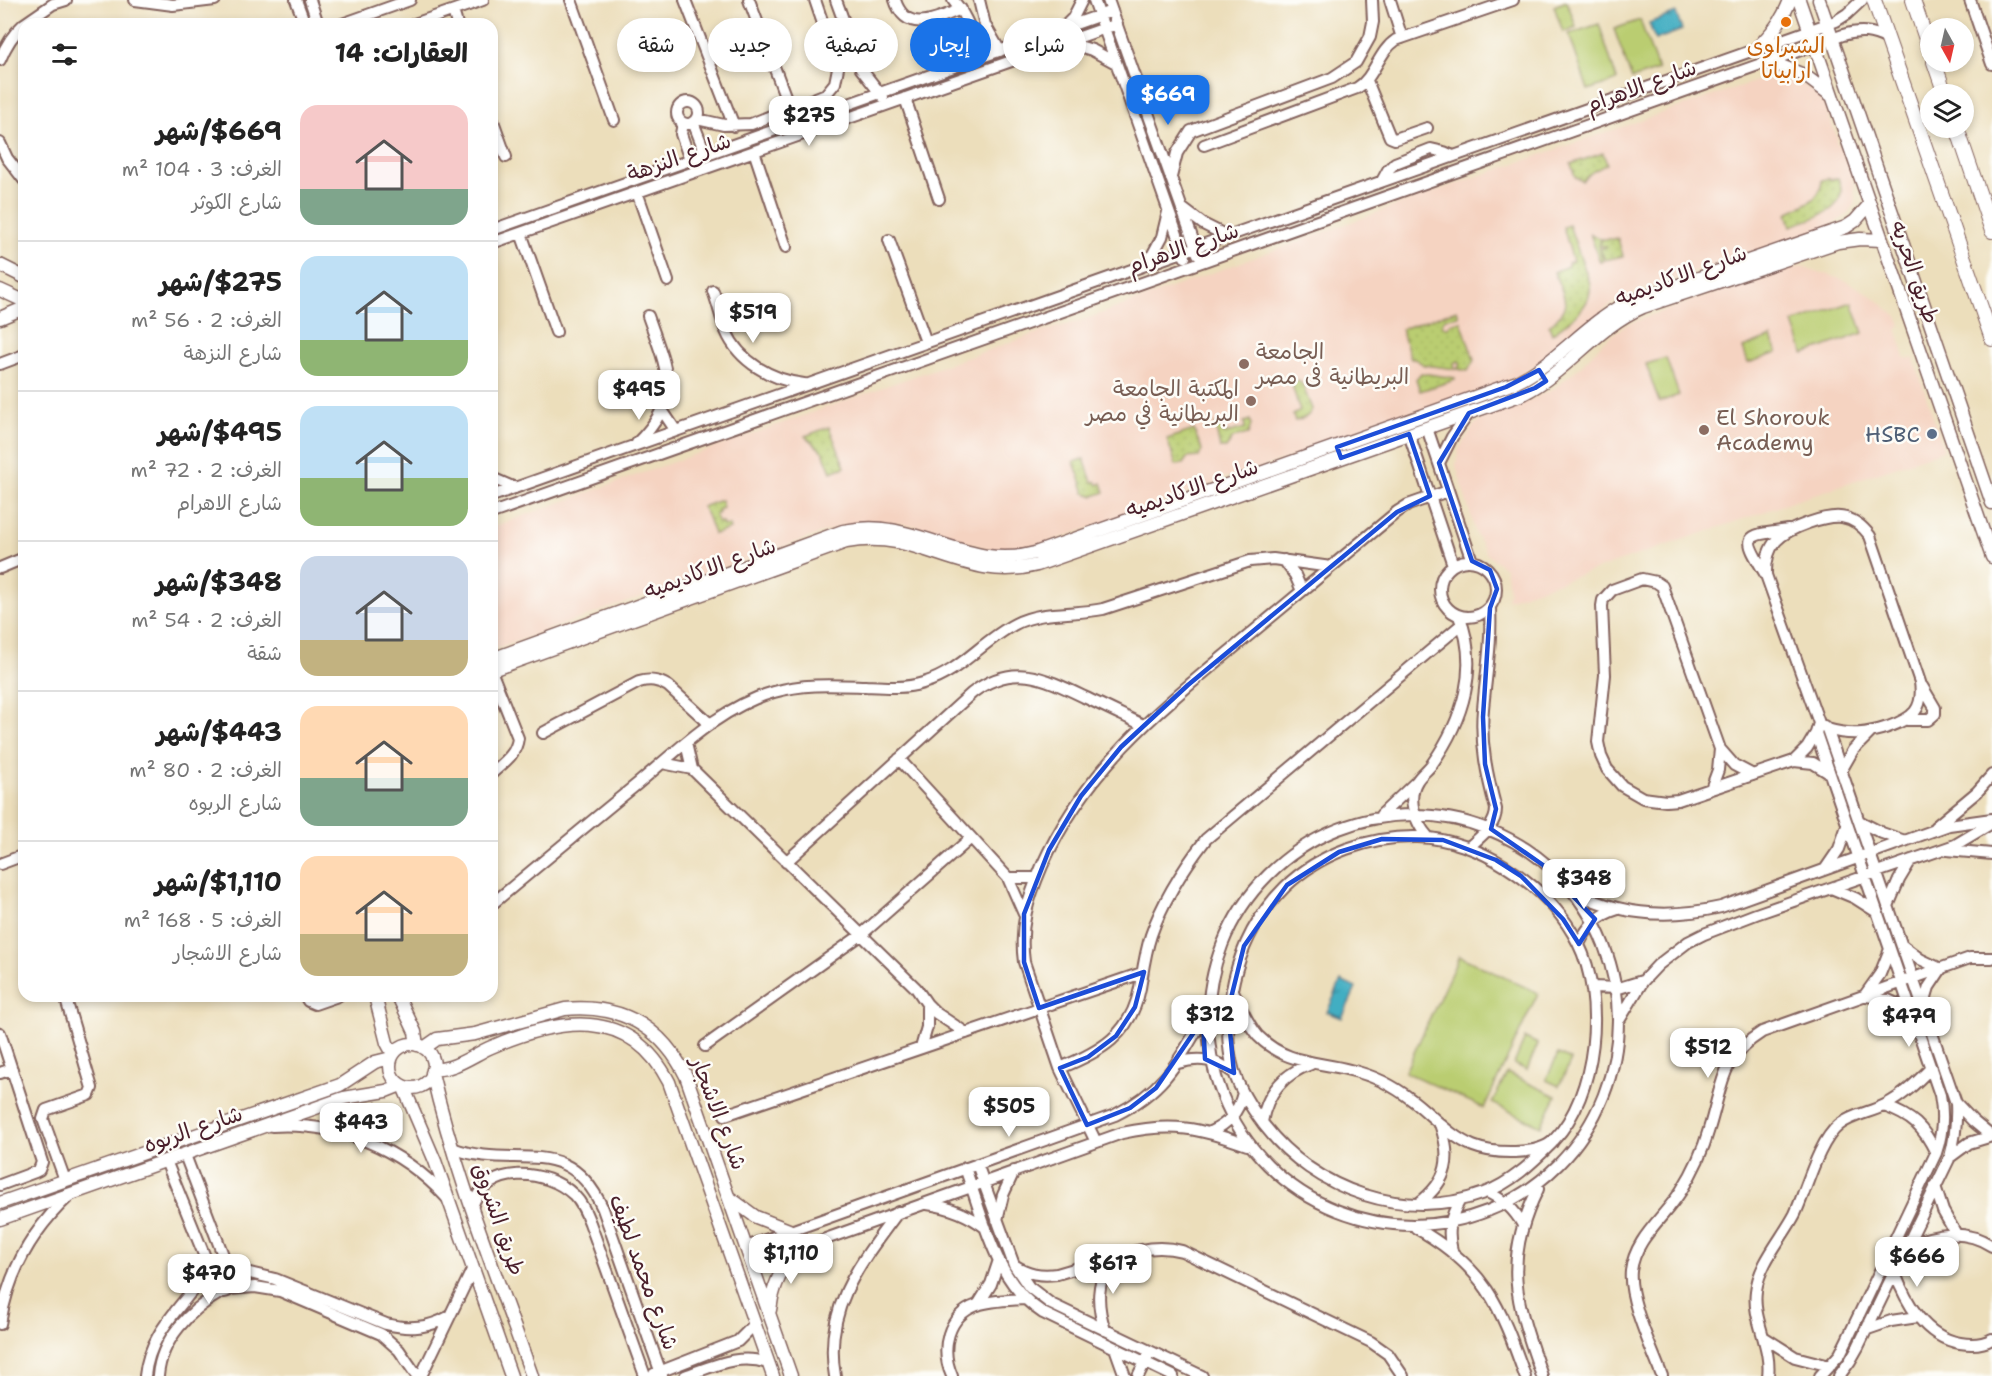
<!DOCTYPE html>
<html lang="ar">
<meta charset="utf-8">
<style>
body{margin:0;font-family:"Shantell Sans","Playpen Sans Arabic",sans-serif;background:#f2f2f2;color:#222;direction:rtl;height:100vh;display:flex;flex-direction:column;font-size:22px;white-space:nowrap}
*{box-sizing:border-box;margin:0}
p{font-size:20px;color:#767676}
.icon{flex:none;width:33px;height:33px;fill:none;stroke:currentColor;stroke-width:2;stroke-linecap:round;stroke-linejoin:round}
.map{position:relative;flex:1;overflow:hidden;direction:ltr}
.panel{position:absolute;left:18px;top:18px;width:480px;height:984px;display:flex;flex-direction:column;background:#fff;border-radius:18px;box-shadow:0 3px 9px #0003;direction:rtl}
.panel>*{flex:none}
.top-card{position:absolute;left:516px;top:18px;width:570px;height:54px;direction:rtl;display:flex;gap:12px}
.needle{width:39px;rotate:172deg}
.tools{position:absolute;left:1920px;top:18px;display:grid;gap:12px}
.tools a{display:grid;place-items:center;width:54px;height:54px;border-radius:50%;background:#fff;box-shadow:0 3px 9px #0003;font-size:30px}
.price{position:absolute;translate:-50% -51px;padding:0 14px;border-radius:12px;background:#fff;color:#222;font-size:20px;line-height:39px;filter:drop-shadow(0 2px 3px #0008)}
.price::after{content:'';position:absolute;left:50%;top:36px;width:18px;height:14px;margin-left:-9px;background:inherit;clip-path:polygon(0 0,100% 0,50% 100%)}
.price.current{background:#1a73e8;color:#fff}
ul{padding:0;list-style:none}
li{display:flex;align-items:center;gap:18px;height:150px;padding:0 30px}
li+li{border-top:2px solid #e0e0e0}
li span{display:grid;place-items:center;flex:none;width:168px;height:120px;border-radius:18px;color:#555}
li>.icon{margin-inline-start:auto}
span .icon{width:72px;height:72px;fill:#fffc;stroke-width:1}
li b{font-size:26px}
h2{display:flex;justify-content:space-between;align-items:center;height:72px;padding:0 30px;font-size:26px}
.pill{padding:0 21px;border-radius:27px;background:#fff;box-shadow:0 3px 9px #0003;font-size:21px;line-height:54px}
.pill.current{background:#1a73e8;color:#fff}
.map>svg:first-child{display:block}
</style>
<div class="map">
<svg width="1992" height="1376" viewBox="0 0 1992 1376">
<defs>
<pattern id="grass-dots" width="8" height="8" patternUnits="userSpaceOnUse" patternTransform="scale(1.5)"><rect width="8" height="8" fill="#bacd71"/><path d="M2 2h.1M6 6h.1" fill="none" stroke="#a1b062" stroke-width="1.8" stroke-linecap="round"/></pattern>
<pattern id="water-ripples" width="26" height="14" patternUnits="userSpaceOnUse" patternTransform="scale(1.5)"><rect width="26" height="14" fill="#43aec2"/><path d="M2 4q2-2 4 0t4 0M15 11q2-2 4 0t4 0" fill="none" stroke="#3a8d9e"/></pattern>
</defs>
<rect width="100%" height="100%" fill="#fdfcf7"/>
<filter id="ink" filterUnits="userSpaceOnUse"><feTurbulence type="fractalNoise" baseFrequency=".0167" numOctaves="2"/><feDisplacementMap in="SourceGraphic" scale="12" xChannelSelector="R" yChannelSelector="G"/><feConvolveMatrix kernelMatrix="1 2 1 2 8 2 1 2 1" color-interpolation-filters="sRGB"/></filter>
<filter id="wash" filterUnits="userSpaceOnUse"><feTurbulence type="fractalNoise" baseFrequency=".008" numOctaves="4" result="noise"/><feDisplacementMap in="SourceGraphic" scale="24" xChannelSelector="R" yChannelSelector="G"/><feGaussianBlur stdDeviation="1.35" result="paint"/><feColorMatrix in="noise" values="0 0 0 0 0 0 0 0 0 0 0 0 0 0 0 0 0 1.4 0 .05"/><feComposite in="paint" operator="in"/></filter>
<g filter="url(#wash)">
<rect width="100%" height="100%" fill="#ecdebb"/>
<path fill="#f5d3c1" d="M1772 78 1800 83 1809 88 1823 102 1838 139 1836 140 1837 145 1840 144 1854 183 1855 203 1847 215 1828 227 1650 287 1618 300 1609 306 1543 361 1517 378 1238 476 1222 478 1216 481V483L1203 488 1202 486H1196L1183 496 1032 548 1016 551H994L915 526 902 524 870 522 842 526 492 650V527L886 386 1034 334 1086 319 1455 184 1756 81Z
M1804 267 1847 281 1874 297 1897 317 1901 325 1897 330 1905 358 1914 359 1944 450 1507 600 1509 591 1505 568 1487 554 1476 534 1456 465 1459 449 1474 425 1481 418 1519 404 1552 390 1580 367 1603 342 1625 325 1696 299 1792 268Z"/>
<path fill="url(#grass-dots)" stroke="#82764e" stroke-width="1.5" d="M1603 153 1607 164 1592 172 1582 181 1575 177 1571 164Z
M1828 178 1830 180 1838 178C1852 211 1813 218 1791 226L1787 213C1803 205 1821 201 1822 180Z
M1569 225 1590 284C1593 308 1568 321 1552 334L1549 326C1574 304 1564 299 1554 272L1568 266V263L1573 261 1563 227Z
M1590 234 1601 239 1600 245 1602 239H1618L1623 256 1605 260 1600 249 1607 246H1599L1603 261 1600 262Z
M1457 310 1459 316 1444 319 1442 325 1448 328 1450 324 1461 321 1474 360 1468 371 1457 369 1461 364 1459 361 1454 363 1455 369 1424 365 1415 359H1411L1401 329Z
M1421 373 1455 378V380L1420 391 1416 379Z
M1297 380 1302 384 1312 409C1309 417 1303 419 1295 421L1293 415 1300 411 1291 382Z
M1250 420 1251 425 1248 434 1233 438 1226 448H1220L1215 424 1219 423 1223 434 1245 428 1244 422Z
M829 427 845 467 831 472 823 452 805 436Z
M1194 430 1202 450 1199 457 1187 458 1183 464 1176 465 1167 439Z
M1084 459 1092 482 1096 481 1098 485 1102 483 1105 492 1094 496 1085 493 1074 462Z
M721 500 723 508 718 510 719 513 715 515 718 523 722 522 723 526 729 525 730 529 714 534 707 515 702 507Z"/>
<path fill="#bacd71" stroke="#82764e" stroke-width="1.5" d="M1567 1 1576 27 1563 32 1554 6Z
M1640 20 1658 70 1632 79 1614 29Z
M1599 24 1617 80 1588 90 1569 34Z
M1852 302 1863 333 1804 354 1793 323Z
M1771 337 1777 353 1748 363 1743 348Z
M1666 358 1679 395 1659 402 1646 364Z
M1459 956 1538 993 1484 1108 1405 1072Z
M1525 1038 1538 1044 1527 1070 1514 1064Z
M1558 1054 1571 1060 1559 1086 1546 1080Z
M1507 1073 1556 1096 1541 1126 1492 1103Z"/>
<path fill="url(#water-ripples)" stroke="#466676" stroke-width="1.5" d="M1676 13 1682 30 1655 40 1649 23Z
M1341 981 1356 988 1342 1018 1327 1012Z"/>
</g>
<g filter="url(#ink)">
<g fill="none" stroke-linecap="round" stroke-linejoin="round">
<g stroke="#83625d" stroke-width="14">
<path id="minor" d="M135 0 173 5 215 0
M296 0 305 24
M310 0 318 24
M571 0 614 120
M685 0 734 126
M749 0 790 109
M836 0 861 69 883 97
M895 0C906 35 936 19 961 9
M953 0C968 18 975 36 977 59
M979 0 985 25 1000 51
M1094 0 1185 257
M1108 0 1198 254
M1390 0 1402 38
M1970 0 1992 64
M453 11 457 24
M24 24 53 4 66 0
M342 24 410 0
M414 24 483 0
M1064 27 1073 18 1082 0
M1066 42 1092 50 1116 63
M0 60C5 47 13 34 24 24
M1367 81 1390 137 1395 139 1427 128
M905 98 939 199
M677 113a11 11 0 1 1 22 0a11 11 0 1 1-22 0Z
M492 118 506 157
M697 119 724 125 751 124 826 94 835 83 838 68 815 0
M693 122 706 155
M683 123 681 134 690 160
M0 143 7 158 24 180
M1204 145 1357 88C1375 77 1378 52 1396 40L1513 0
M754 151 786 247
M1171 177 1177 153 1191 131 1332 78 1356 62 1370 37 1373 22 1372 0
M1382 181 1388 170 1395 163 1431 149 1444 152 1453 156
M637 192 668 281
M1182 208 1203 224 1227 236
M492 230 1112 11
M521 233 556 332
M889 240 926 342
M492 243 1117 24
M1148 263 1162 237 1168 212
M713 291C718 304 721 318 726 331 739 362 772 380 804 384
M0 364 24 355
M662 410 676 431
M1427 428 1472 561
M1409 434 1453 565
M637 443C683 398 667 370 648 316
M1439 463 1452 437 1469 413
M492 478 515 488
M492 496 1836 21 1847 14 1862 0
M492 513 1843 35C1860 30 1872 31 1887 39
M1284 560 1295 575 1302 591
M1440 589a28 28 0 1 1 56 0a28 28 0 1 1-56 0Z
M0 568 24 558
M1766 575C1742 535 1742 536 1788 530
M492 673 518 738C516 755 504 762 492 773
M1907 720H1928L1935 714V708L1922 686
M1824 726 1827 729 1956 1103C1957 1122 1955 1139 1950 1157L1858 1347 1850 1361 1839 1376
M543 733 639 682C650 679 658 680 668 686L710 724
M686 743 692 769
M899 759 1008 878 1024 914
M1794 761 1807 748 1816 733
M662 763 692 769 916 988 927 1004 936 1013 966 1033
M1841 771 1853 750 1870 733
M1753 775 1734 765 1720 749 1662 586 1656 582 1642 579 1612 590 1603 600 1602 606 1605 675 1598 742 1601 756 1607 769 1622 786 1643 798 1666 801 1678 800 1794 761 1813 763 1829 773
M1711 789 1718 770 1720 749
M1208 1020a205 205 0 1 1 410 0a205 205 0 1 1-410 0Z
M1381 815 1416 782
M1859 821 1882 833 1905 841
M1935 827 1977 792 1992 775
M1428 837C1416 824 1406 799 1417 781 1420 775 1428 770 1432 764 1463 720 1480 667 1459 616
M1469 847C1481 836 1496 826 1496 809 1487 776 1480 743 1483 709 1486 674 1492 643 1490 608
M1947 850 1992 854
M786 862 972 693C1013 662 1043 677 1084 697 1104 706 1124 716 1143 725
M0 864 24 855
M1826 868 1839 849 1847 826
M1008 878H1037
M1831 888 1855 898 1877 912
M1576 892C1622 917 1672 918 1721 907L1949 825 1992 819
M492 904C540 864 588 824 636 785 678 750 720 707 774 692 804 683 834 685 865 686 884 687 904 689 923 683 959 673 982 641 1015 624 1042 610 1074 615 1103 609L1250 561 1273 559 1331 567
M1888 906 1899 880 1911 860
M1579 944C1588 925 1598 915 1618 909
M1903 946 1920 959 1941 969 1929 987 1923 1007
M1592 987 1619 988 1642 981
M1232 989C1240 1005 1246 1022 1258 1036 1286 1064 1315 1061 1350 1070 1372 1075 1394 1086 1412 1100 1432 1115 1449 1136 1473 1146 1493 1154 1538 1156 1554 1140 1597 1095 1606 998 1578 943 1562 911 1535 885 1505 866 1480 850 1448 838 1418 837 1370 836 1320 853 1285 887 1259 913 1242 945 1234 980 1227 1011 1225 1042 1234 1072 1240 1091 1252 1109 1264 1125 1315 1191 1405 1222 1484 1193 1511 1183 1532 1163 1552 1143
M1865 995 1880 974 1890 949
M305 996 308 1001 315 1004 338 996
M1867 996 1888 1000 1911 1010
M1620 1019 1643 981 1658 965 1688 942 1704 934 1756 914 1955 845 1992 823
M0 1033 42 1162 39 1170 35 1172 0 1185
M705 1046 861 935 971 838
M921 1048 927 1027V1004
M1178 1063C1199 1057 1216 1059 1234 1073
M1060 1068C1100 1052 1131 1035 1140 988 1143 970 1145 953 1151 935 1163 900 1183 869 1206 839L1462 624
M0 1073 12 1069
M1956 1103 1973 1121 1991 1136
M1884 1106C1912 1116 1924 1127 1936 1153
M725 1115 1142 973
M1262 1122C1267 1093 1283 1074 1311 1064
M272 1126C340 1122 401 1148 447 1198
M1210 1132C1228 1124 1238 1113 1243 1093
M1096 1142 1060 1068 1024 962C1019 925 1028 899 1042 866 1089 761 1169 702 1254 631 1302 591 1349 552 1397 512L1408 505 1448 491
M452 1148C515 1172 567 1130 603 1209L662 1376
M185 1155 226 1263C231 1267 236 1271 235 1279 232 1308 184 1283 214 1263H226
M1950 1157 1969 1143 1992 1136
M166 1161 209 1267
M977 1164 1014 1265 1029 1287 1051 1304 1202 1376
M965 1168C984 1219 995 1282 1043 1313L1173 1376
M65 1180 43 1119 46 1110 89 1095 92 1088 65 996
M1935 1186 1943 1211 1956 1234
M1538 1189C1501 1263 1517 1304 1542 1376
M1487 1192C1504 1200 1514 1209 1523 1225
M1419 1203C1449 1180 1452 1158 1440 1124
M927 1204C950 1207 968 1214 986 1228
M472 1207C486 1164 546 1168 574 1195 582 1203 586 1213 590 1223L645 1376
M997 1220 1003 1195 1014 1171
M1416 1228C1485 1267 1500 1305 1525 1376
M1907 1245C1936 1234 1964 1228 1992 1246
M746 1247 1115 1115C1163 1091 1177 1064 1203 1019
M1452 1251C1447 1231 1450 1217 1460 1200
M753 1265 1122 1133C1173 1122 1199 1128 1247 1145
M1014 1265C1028 1274 1040 1276 1057 1274 1074 1269 1091 1264 1108 1259 1134 1252 1154 1243 1182 1251L1371 1342 1388 1354 1403 1376
M233 1269 275 1279 386 1324C410 1330 429 1328 450 1316
M1894 1271C1906 1302 1924 1337 1960 1343 1972 1345 1982 1345 1992 1339
M230 1289 255 1287 280 1291 381 1334 399 1350 417 1376
M978 1305 991 1284 999 1260
M0 1324C8 1273 32 1230 70 1195
M1105 1330C1096 1304 1097 1283 1110 1259
M1865 1330 1891 1321 1918 1317
M1765 1338 1795 1357 1830 1366
M1115 1348 1125 1376
M654 1374 738 1341 755 1324
M145 1376C149 1333 181 1308 204 1275
M158 1376C161 1339 190 1310 220 1293
M421 1376 473 1268
M685 1376C714 1366 738 1353 768 1363
M835 1376C823 1309 860 1263 898 1212
M952 1376C940 1349 947 1316 977 1305 991 1300 1009 1300 1024 1299
M1138 1376 1147 1358
M1662 1376C1652 1349 1628 1299 1631 1271 1635 1238 1664 1218 1681 1191 1693 1172 1703 1151 1709 1129 1723 1085 1719 1059 1762 1032L1970 958H1992
M1768 1376C1772 1346 1752 1320 1756 1291 1759 1263 1782 1239 1795 1214 1807 1188 1818 1142 1839 1125 1853 1114 1870 1113 1885 1105 1903 1096 1917 1082 1931 1068
M1820 1376 1840 1354 1847 1340 1936 1153C1943 1133 1944 1116 1940 1095L1816 733 1819 723 1766 575C1765 543 1780 533 1808 523 1834 514 1852 512 1870 536L1920 682C1924 710 1913 718 1888 727 1867 734 1850 736 1827 729"/>
</g>
<g stroke="#83625d" stroke-width="15">
<path id="tertiary" d="M1799 0 1992 557
M1819 0 1992 503
M1756 49C1771 34 1783 20 1790 0
M1768 61 1804 75 1832 96
M0 265 24 277
M0 290 24 301
M0 318 24 308
M492 659 843 531C859 528 874 527 890 530 941 538 981 568 1035 553L1517 382C1557 362 1585 325 1624 304L1846 227 1855 221 1870 204
M492 670 846 542C863 539 880 539 897 542 947 553 984 579 1037 565L1523 394C1568 371 1596 327 1643 307L1838 242 1860 239 1882 240
M375 996 387 1043 393 1054
M398 996 415 1032 417 1045
M390 1066a22 22 0 1 1 44 0a22 22 0 1 1-44 0Z
M424 1048 437 1039 475 1034 565 1009C620 1004 661 1026 686 1076L791 1376
M433 1069C452 1071 472 1056 489 1048 557 1018 629 1005 669 1082L773 1376
M432 1073C456 1177 497 1276 532 1376
M403 1086 435 1161 511 1376
M730 1198 756 1217 789 1230
M0 1203 340 1085 375 1062 391 1058
M0 1219 344 1098 386 1091 401 1085
M770 1310C772 1287 782 1268 795 1249"/>
</g>
<g stroke="#83625d" stroke-width="16">
<path id="secondary" d="M1874 0 1992 339
M1913 0 1930 51
M1934 62 1945 94
M1957 128 1992 231"/>
</g>
<use href="#minor" stroke="#fff" stroke-width="10"/>
<use href="#tertiary" stroke="#fff" stroke-width="12"/>
<use href="#secondary" stroke="#fff" stroke-width="14"/>
</g>
</g>
<path fill="none" stroke="#1d4ed8" stroke-width="4.5" stroke-linejoin="round" d="M1539 370 1546 381 1535 388 1469 413 1439 463 1472 561 1490 570 1497 589 1490 608 1483 717 1485 764 1496 809 1491 829 1543 865 1595 919 1579 944 1563 919 1521 876 1496 860 1443 840 1382 839 1339 852 1287 885 1244 946 1228 1010 1234 1073 1205 1059 1203 1019 1156 1088 1130 1108 1087 1125 1060 1068 1088 1057 1116 1036 1135 1007 1144 972 1039 1008 1024 962V914L1049 850 1081 796 1121 747 1188 685 1397 512 1430 496 1409 434 1341 458 1337 447 1506 387Z"/>
<circle fill="#e8710a" stroke="#fdfcf7" stroke-width="2" cx="1786" cy="22" r="6"/>
<g fill="#8d6e63" stroke="#fdfcf7" stroke-width="2">
<circle cx="1244" cy="364" r="6"/>
<circle cx="1251" cy="401" r="6"/>
<circle cx="1704" cy="430" r="6"/>
</g>
<circle fill="#5c6f8a" stroke="#fdfcf7" stroke-width="2" cx="1932" cy="434" r="6"/>
<g text-anchor="middle" dominant-baseline="central" stroke-width="5" stroke-linejoin="round" paint-order="stroke">
<g font-size="22" fill="#c56008" stroke="#fdfcf7">
<text x="1786" y="45">الشبراوى<tspan x="1786" dy="25">ارابياتا</tspan></text>
</g>
<g font-size="22" fill="#4a1f2b" stroke="#fdfcf7">
<text transform="translate(1641 86) rotate(-20)">شارع الاهرام</text>
<text transform="translate(679 157) rotate(-19)">شارع النزهة</text>
<text transform="translate(1183 248) rotate(-19)">شارع الاهرام</text>
<text transform="translate(1915 272) rotate(71)">طريق الحريه</text>
<text transform="translate(1681 275) rotate(-20)">شارع الاكاديميه</text>
<text transform="translate(1192 488) rotate(-19)">شارع الاكاديميه</text>
<text transform="translate(710 568) rotate(-20)">شارع الاكاديميه</text>
<text transform="translate(719 1113) rotate(69)">شارع الاشجار</text>
<text transform="translate(193 1129) rotate(-19)">شارع الربوه</text>
<text transform="translate(499 1219) rotate(71)">طريق الشروق</text>
<text transform="translate(644 1272) rotate(70)">شارع محمد لطيف</text>
</g>
<g font-size="22" fill="#785e54" stroke="#fdfcf7" text-anchor="start">
<text x="1256" y="351">الجامعة<tspan x="1256" dy="25">البريطانية فى مصر</tspan></text>
<text x="1239" y="388" text-anchor="end">المكتبة الجامعة<tspan x="1239" dy="25">البريطانية في مصر</tspan></text>
<text x="1716" y="417">El Shorouk<tspan x="1716" dy="25">Academy</tspan></text>
</g>
<g font-size="22" fill="#4e5e75" stroke="#fdfcf7" text-anchor="end">
<text x="1920" y="434">HSBC</text>
</g>
</g>
</svg>
<div class="tools">
<a><svg class="needle" viewBox="-14 -14 28 28"><path d="M0-13l5 13h-10z" fill="#e53935"/><path d="M0 13l5-13h-10z" fill="#767676"/></svg></a>
<a><svg class="icon" aria-label="layers" viewBox="0 0 24 24"><path d="M12 4l9 5-9 5-9-5zM3 14l9 5 9-5"/></svg></a>
</div>
<b class="price current" style="left:1168px;top:126px">$669</b>
<b class="price" style="left:809px;top:147px">$275</b>
<b class="price" style="left:753px;top:344px">$519</b>
<b class="price" style="left:639px;top:421px">$495</b>
<b class="price" style="left:1584px;top:910px">$348</b>
<b class="price" style="left:1210px;top:1046px">$312</b>
<b class="price" style="left:1909px;top:1048px">$479</b>
<b class="price" style="left:1708px;top:1079px">$512</b>
<b class="price" style="left:1009px;top:1138px">$505</b>
<b class="price" style="left:361px;top:1154px">$443</b>
<b class="price" style="left:791px;top:1285px">$1,110</b>
<b class="price" style="left:1917px;top:1288px">$666</b>
<b class="price" style="left:1113px;top:1295px">$617</b>
<b class="price" style="left:209px;top:1305px">$470</b>
<div class="top-card">
<a class="pill">شراء</a>
<a class="pill current">إيجار</a>
<a class="pill">تصفية</a>
<a class="pill">جديد</a>
<a class="pill">شقة</a>
</div>
<section class="panel">
<h2>العقارات: 14<svg class="icon" aria-label="filters" viewBox="0 0 24 24"><path d="M4 7h16M4 17h16"/><circle cx="9" cy="7" r="2"/><circle cx="15" cy="17" r="2"/></svg></h2>
<ul>
<li><span style="background:linear-gradient(#f6c9c9 70%,#7fa58c 0)"><svg class="icon" aria-label="home" viewBox="0 0 24 24"><path d="M3 11l9-7 9 7M6 9v11h12V9"/></svg></span><div><b>$669/شهر</b><p>الغرف: 3 · 104 m²</p><p>شارع الكوثر</p></div></li>
<li><span style="background:linear-gradient(#bfe0f5 70%,#8fb573 0)"><svg class="icon" aria-label="home" viewBox="0 0 24 24"><path d="M3 11l9-7 9 7M6 9v11h12V9"/></svg></span><div><b>$275/شهر</b><p>الغرف: 2 · 56 m²</p><p>شارع النزهة</p></div></li>
<li><span style="background:linear-gradient(#bfe0f5 60%,#8fb573 0)"><svg class="icon" aria-label="home" viewBox="0 0 24 24"><path d="M3 11l9-7 9 7M6 9v11h12V9"/></svg></span><div><b>$495/شهر</b><p>الغرف: 2 · 72 m²</p><p>شارع الاهرام</p></div></li>
<li><span style="background:linear-gradient(#c9d6e8 70%,#c2b280 0)"><svg class="icon" aria-label="home" viewBox="0 0 24 24"><path d="M3 11l9-7 9 7M6 9v11h12V9"/></svg></span><div><b>$348/شهر</b><p>الغرف: 2 · 54 m²</p><p>شقة</p></div></li>
<li><span style="background:linear-gradient(#ffd9b3 60%,#7fa58c 0)"><svg class="icon" aria-label="home" viewBox="0 0 24 24"><path d="M3 11l9-7 9 7M6 9v11h12V9"/></svg></span><div><b>$443/شهر</b><p>الغرف: 2 · 80 m²</p><p>شارع الربوه</p></div></li>
<li><span style="background:linear-gradient(#ffd9b3 65%,#c2b280 0)"><svg class="icon" aria-label="home" viewBox="0 0 24 24"><path d="M3 11l9-7 9 7M6 9v11h12V9"/></svg></span><div><b>$1,110/شهر</b><p>الغرف: 5 · 168 m²</p><p>شارع الاشجار</p></div></li>
</ul>
</section>
</div>
